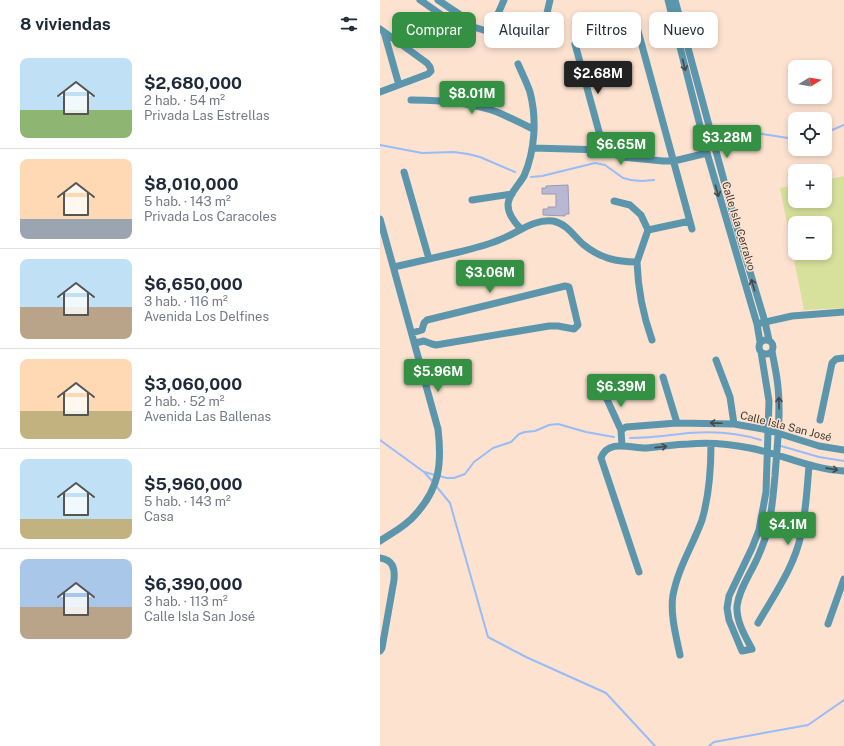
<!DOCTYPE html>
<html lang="es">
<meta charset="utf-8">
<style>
body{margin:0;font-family:"Public Sans",sans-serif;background:#f6f6f7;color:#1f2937;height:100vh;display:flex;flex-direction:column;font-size:15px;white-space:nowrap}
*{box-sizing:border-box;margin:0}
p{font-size:13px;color:#747a83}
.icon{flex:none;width:22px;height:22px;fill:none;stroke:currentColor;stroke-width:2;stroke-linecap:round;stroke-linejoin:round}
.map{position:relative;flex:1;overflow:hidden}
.side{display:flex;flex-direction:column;background:#fff;width:380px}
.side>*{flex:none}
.hud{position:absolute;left:12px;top:12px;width:380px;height:36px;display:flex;gap:8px}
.needle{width:26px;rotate:79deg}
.tools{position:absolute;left:408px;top:60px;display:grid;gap:8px}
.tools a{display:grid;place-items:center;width:44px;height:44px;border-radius:8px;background:#fff;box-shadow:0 2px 6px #0003;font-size:20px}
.price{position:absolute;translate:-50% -34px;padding:0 9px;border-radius:4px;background:#349042;color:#fff;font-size:13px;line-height:26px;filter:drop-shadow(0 1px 2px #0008)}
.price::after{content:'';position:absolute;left:50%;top:24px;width:12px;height:9px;margin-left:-6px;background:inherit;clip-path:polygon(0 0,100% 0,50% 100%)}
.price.current{background:#222;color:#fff}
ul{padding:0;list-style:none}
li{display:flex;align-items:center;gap:12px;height:100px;padding:0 20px}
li+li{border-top:1px solid #e0e1e3}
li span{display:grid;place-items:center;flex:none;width:112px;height:80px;border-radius:8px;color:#555}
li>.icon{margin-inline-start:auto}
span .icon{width:48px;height:48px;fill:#fffc;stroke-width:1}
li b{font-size:17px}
h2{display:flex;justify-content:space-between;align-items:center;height:48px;padding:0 20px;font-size:17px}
.chip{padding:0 14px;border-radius:8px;background:#fff;box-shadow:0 2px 6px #0003;font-size:14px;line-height:36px}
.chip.current{background:#349042;color:#fff}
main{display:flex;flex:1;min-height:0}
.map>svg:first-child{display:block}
</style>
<main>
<section class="side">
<h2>8 viviendas<svg class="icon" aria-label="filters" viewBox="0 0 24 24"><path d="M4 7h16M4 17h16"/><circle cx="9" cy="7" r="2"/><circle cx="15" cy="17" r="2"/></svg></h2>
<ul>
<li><span style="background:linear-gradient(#bfe0f5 65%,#8fb573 0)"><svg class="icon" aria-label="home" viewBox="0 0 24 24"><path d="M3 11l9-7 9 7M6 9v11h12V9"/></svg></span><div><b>$2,680,000</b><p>2 hab. · 54 m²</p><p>Privada Las Estrellas</p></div></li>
<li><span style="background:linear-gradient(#ffd9b3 75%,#9aa5b1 0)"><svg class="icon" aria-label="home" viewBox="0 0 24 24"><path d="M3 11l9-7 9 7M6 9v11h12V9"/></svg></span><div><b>$8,010,000</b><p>5 hab. · 143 m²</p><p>Privada Los Caracoles</p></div></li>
<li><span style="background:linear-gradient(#bfe0f5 60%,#b9a48a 0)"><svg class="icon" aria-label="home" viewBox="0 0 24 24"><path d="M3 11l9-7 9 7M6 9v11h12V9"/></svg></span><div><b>$6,650,000</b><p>3 hab. · 116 m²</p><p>Avenida Los Delfines</p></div></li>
<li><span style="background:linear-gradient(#ffd9b3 65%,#c2b280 0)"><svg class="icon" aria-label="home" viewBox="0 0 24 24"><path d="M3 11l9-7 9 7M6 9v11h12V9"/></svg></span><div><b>$3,060,000</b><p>2 hab. · 52 m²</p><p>Avenida Las Ballenas</p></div></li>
<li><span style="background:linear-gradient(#bfe0f5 75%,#c2b280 0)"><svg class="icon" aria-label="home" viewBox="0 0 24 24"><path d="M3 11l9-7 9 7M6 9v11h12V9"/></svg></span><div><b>$5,960,000</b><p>5 hab. · 143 m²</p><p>Casa</p></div></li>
<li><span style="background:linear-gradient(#a9c7e8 60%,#b9a48a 0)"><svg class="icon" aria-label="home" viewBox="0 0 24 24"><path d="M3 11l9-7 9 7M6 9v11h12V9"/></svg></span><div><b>$6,390,000</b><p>3 hab. · 113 m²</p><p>Calle Isla San José</p></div></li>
</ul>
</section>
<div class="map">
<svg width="464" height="746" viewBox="0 0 464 746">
<rect width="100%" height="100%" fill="#fde2d0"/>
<path fill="#d8e19b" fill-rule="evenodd" d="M464 176V308L424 310 400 188 415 185V201H445V180ZM415 223H445V253H415Z"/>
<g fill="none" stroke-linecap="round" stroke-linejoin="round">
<path stroke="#98bcf8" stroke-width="2" d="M363 131 415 139
M445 133 464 125
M0 145 42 153 74 152 88 154 100 157 135 172
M151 177 162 176 215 163 225 165 243 178 251 180 262 181 274 180
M250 438C270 438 289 435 309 433 332 431 359 433 381 440
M0 440 44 472 67 478H74L85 474 94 462 113 448 131 442 139 434 145 432 155 431 169 425 178 424 206 432 234 437
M401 446 439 457 464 461
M44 472 53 482
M56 486 70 503 108 637 146 657 226 693 275 746
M329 746 334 742 428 725 464 700"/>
</g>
<path fill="#b8b8d3" stroke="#9a9ab4" d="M188 185 189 214H185V216L163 215V209H168V207H176V194H162V188H166V186Z"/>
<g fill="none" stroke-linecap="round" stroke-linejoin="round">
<path stroke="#5b96ac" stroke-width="7" d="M40 0 76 25 90 26 127 37 138 35 154 28 167 13 170 0
M58 0 82 16 90 26
M288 0 327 153 377 324 380 342
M295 0 356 225 385 322 389 340
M255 20 312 229
M0 29 47 63 50 67 51 71 48 74 0 92
M4 32 19 85
M110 32 124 0
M195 44 224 150
M138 64C142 73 147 83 150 92 157 119 155 151 144 176 139 185 128 195 128 205 128 214 135 223 141 229
M31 100C60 100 90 102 117 112 129 117 141 123 153 129
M153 148 224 150 242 157 283 161H294L327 153
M24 172 49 259
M92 200 132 194
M234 201 250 205 261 215 268 230
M0 219 58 429C62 463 60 488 35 515 26 526 12 533 0 541
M257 262C258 290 263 315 272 340
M14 267C35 262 57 257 79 252 95 248 113 244 128 236 143 229 156 219 173 221 188 224 194 237 204 245 220 258 236 262 257 262L268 230 310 221
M381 323 412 316 464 312
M32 333 42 330 44 323 47 320 185 286 189 287 198 325 194 329 178 326H169L56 345 52 344 44 341 35 343
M379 347a7 7 0 1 1 14 0a7 7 0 1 1-14 0Z
M381 352 389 401 386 492 379 530 372 548 349 596 347 608 349 620 362 651 372 649C365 636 356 621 357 606 359 590 369 576 376 561 380 553 383 544 386 536 392 516 393 496 395 476 397 447 401 416 398 387 397 375 394 363 392 351
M336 360 350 397 354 424
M283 377 297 423
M225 395 241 430
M440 420 452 363 456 359 464 358
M242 446 241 430 246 427 297 423 354 424 388 430 439 446 464 450
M0 558C13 560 15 568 14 580L2 648 0 651
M259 572 221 458C228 439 250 448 266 448 281 447 295 444 309 444 328 442 350 444 370 448 402 454 430 469 464 471
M378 623C394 595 415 566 421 534 426 512 427 488 429 466
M448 624 464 579
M300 655C296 636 290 614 293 595 298 568 313 545 322 520 329 496 331 469 331 444"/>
</g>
<defs><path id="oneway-shaft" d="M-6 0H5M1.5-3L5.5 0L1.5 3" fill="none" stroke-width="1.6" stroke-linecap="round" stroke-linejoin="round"/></defs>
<g stroke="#464948">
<use href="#oneway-shaft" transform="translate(304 65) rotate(76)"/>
<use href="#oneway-shaft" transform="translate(337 191) rotate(74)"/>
<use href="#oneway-shaft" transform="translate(373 285) rotate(-107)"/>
<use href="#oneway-shaft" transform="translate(399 403) rotate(-91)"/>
<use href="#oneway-shaft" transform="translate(336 423) rotate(-178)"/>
<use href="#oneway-shaft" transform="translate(281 447) rotate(-6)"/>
<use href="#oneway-shaft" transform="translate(452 469) rotate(8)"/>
</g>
<g text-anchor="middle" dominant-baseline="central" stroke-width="3" stroke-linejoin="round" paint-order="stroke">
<g font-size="11" fill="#41362f" stroke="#fde2d0">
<text transform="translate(359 226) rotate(73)">Calle Isla Cerralvo</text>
<text transform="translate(406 426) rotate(14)">Calle Isla San José</text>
</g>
</g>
</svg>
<div class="tools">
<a><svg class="needle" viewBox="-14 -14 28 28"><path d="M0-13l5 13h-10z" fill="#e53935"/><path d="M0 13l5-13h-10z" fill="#747a83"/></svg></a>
<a><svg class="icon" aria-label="locate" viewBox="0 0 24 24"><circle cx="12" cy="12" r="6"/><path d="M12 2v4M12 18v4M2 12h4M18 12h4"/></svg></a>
<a>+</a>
<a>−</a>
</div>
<b class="price current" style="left:218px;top:95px">$2.68M</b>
<b class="price" style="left:92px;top:115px">$8.01M</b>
<b class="price" style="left:347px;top:159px">$3.28M</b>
<b class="price" style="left:241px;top:166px">$6.65M</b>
<b class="price" style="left:110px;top:294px">$3.06M</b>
<b class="price" style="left:58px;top:393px">$5.96M</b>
<b class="price" style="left:241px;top:408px">$6.39M</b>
<b class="price" style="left:408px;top:546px">$4.1M</b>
<div class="hud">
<a class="chip current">Comprar</a>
<a class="chip">Alquilar</a>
<a class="chip">Filtros</a>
<a class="chip">Nuevo</a>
</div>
</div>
</main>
